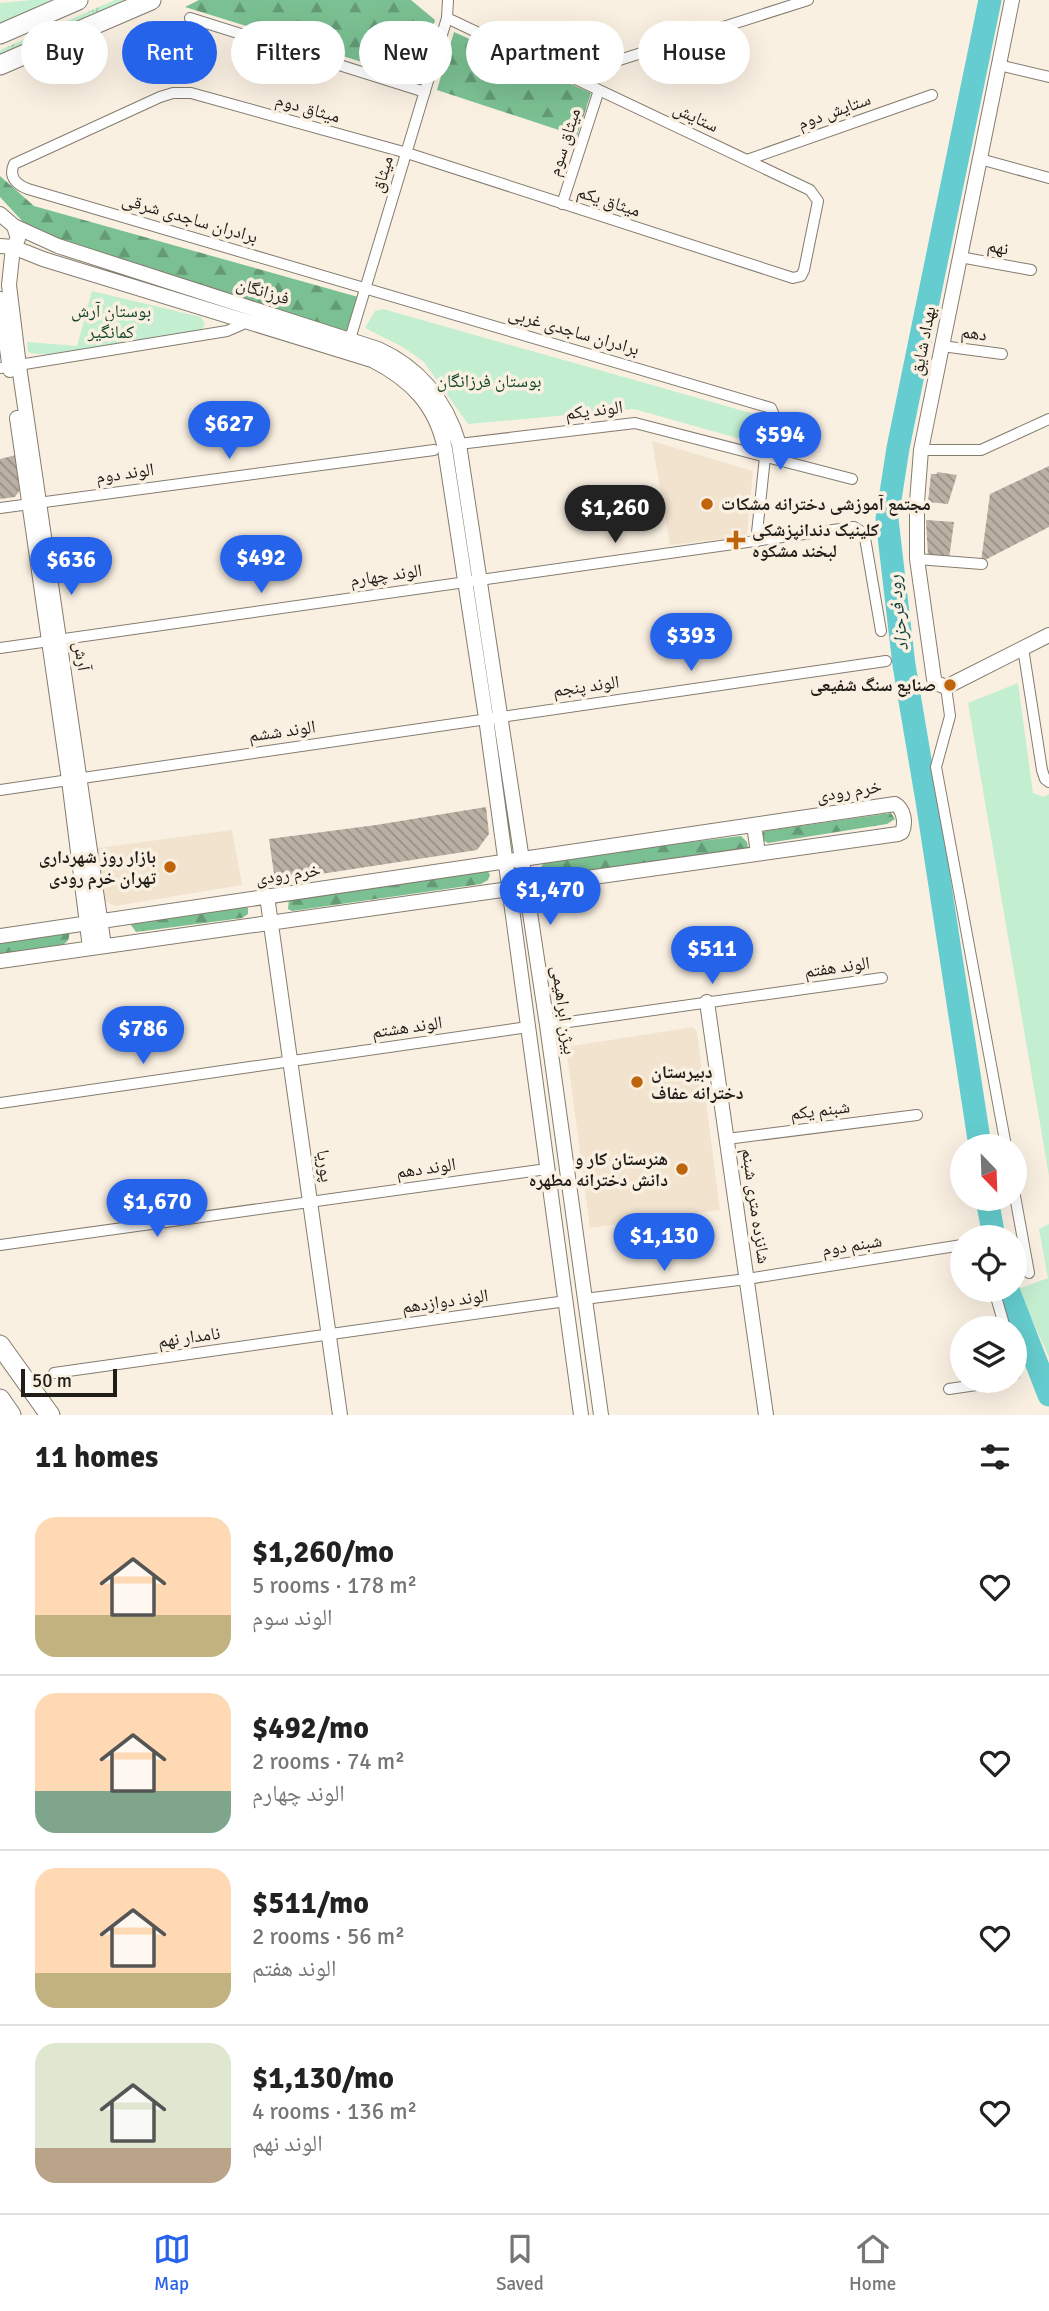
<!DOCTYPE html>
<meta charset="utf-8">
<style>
body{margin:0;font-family:Signika,"Noto Naskh Arabic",sans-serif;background:#f2f2f2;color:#222;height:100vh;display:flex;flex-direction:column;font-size:26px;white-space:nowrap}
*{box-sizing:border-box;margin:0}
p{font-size:23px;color:#767676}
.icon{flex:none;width:38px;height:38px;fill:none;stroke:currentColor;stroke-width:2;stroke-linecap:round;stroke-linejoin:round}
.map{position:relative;height:1415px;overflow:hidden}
.side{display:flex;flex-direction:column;background:#fff;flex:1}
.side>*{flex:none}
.top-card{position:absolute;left:21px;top:21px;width:1008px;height:63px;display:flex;gap:14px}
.needle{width:46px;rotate:157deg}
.buttons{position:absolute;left:950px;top:1134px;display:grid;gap:14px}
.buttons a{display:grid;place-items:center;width:77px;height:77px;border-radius:50%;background:#fff;box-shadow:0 7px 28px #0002;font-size:35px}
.scale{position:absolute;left:21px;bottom:18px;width:96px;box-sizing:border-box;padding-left:7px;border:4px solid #211e19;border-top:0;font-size:19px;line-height:24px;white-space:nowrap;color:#211e19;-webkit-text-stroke:5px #faf0e2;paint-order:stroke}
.price{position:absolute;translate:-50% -60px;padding:0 16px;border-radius:24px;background:#2563eb;color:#fff;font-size:23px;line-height:46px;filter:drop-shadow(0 2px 4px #0008)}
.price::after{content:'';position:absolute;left:50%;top:42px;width:21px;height:16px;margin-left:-10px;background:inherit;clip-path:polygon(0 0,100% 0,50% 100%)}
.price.on{background:#222;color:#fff}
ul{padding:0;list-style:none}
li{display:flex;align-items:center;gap:21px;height:175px;padding:0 35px}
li+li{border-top:2px solid #e0e0e0}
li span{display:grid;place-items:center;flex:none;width:196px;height:140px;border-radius:21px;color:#555}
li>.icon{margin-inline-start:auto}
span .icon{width:84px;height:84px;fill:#fffc;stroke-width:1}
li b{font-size:30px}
h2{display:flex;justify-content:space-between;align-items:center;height:84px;padding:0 35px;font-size:30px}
.chip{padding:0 24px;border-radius:32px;background:#fff;box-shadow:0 7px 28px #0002;font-size:24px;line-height:63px}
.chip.on{background:#2563eb;color:#fff}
.tabs{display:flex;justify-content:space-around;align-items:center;height:98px;border-top:2px solid #e0e0e0;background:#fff;font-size:19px;color:#767676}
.tabs a{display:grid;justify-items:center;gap:4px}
.tabs .on{color:#2563eb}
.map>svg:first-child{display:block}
</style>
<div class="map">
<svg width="1049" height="1415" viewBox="0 0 1049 1415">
<defs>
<pattern id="grass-tufts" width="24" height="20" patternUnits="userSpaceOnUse" patternTransform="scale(1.75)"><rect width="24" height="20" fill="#c4eed0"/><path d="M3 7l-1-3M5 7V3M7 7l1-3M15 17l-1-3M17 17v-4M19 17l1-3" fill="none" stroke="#a8ccb2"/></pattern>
<pattern id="forest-firs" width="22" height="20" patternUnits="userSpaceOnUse" patternTransform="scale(1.75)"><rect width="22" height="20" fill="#7bc092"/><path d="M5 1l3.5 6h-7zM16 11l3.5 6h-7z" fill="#649b76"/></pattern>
<pattern id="building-back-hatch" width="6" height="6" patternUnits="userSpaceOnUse" patternTransform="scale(1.75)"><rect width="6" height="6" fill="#bab1a4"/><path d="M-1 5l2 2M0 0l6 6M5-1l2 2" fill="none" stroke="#978f85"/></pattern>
</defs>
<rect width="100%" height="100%" fill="#faf0e2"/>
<path fill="#f1e3ce" d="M652 441 753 471 747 536 670 545Z
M232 830 242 885 115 906 105 901 98 848Z
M693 1027 697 1032 720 1210 590 1228 566 1047Z"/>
<path fill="url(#grass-tufts)" d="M115 0H132L0 58V50Z"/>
<path fill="url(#forest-firs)" d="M199 0H411L435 20 417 79 185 7Z
M454 32 591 93 577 136 437 90Z
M0 176 34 206 358 297 346 332 98 261 25 224 0 197Z
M891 813 895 819 887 824 768 843 763 840 762 833 765 831Z
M741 836 747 842 748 847 744 851 546 879 540 869 543 864 549 859Z
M488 871 490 875 488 880 481 884 292 911 288 909 289 899Z
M244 905 248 908V914L242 918 136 932 131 925 132 920Z
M69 932C70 940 67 943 60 946L0 954V939Z"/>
<path fill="#c4eed0" d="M32 0H63L0 24V3Z
M92 291 201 317 205 324 201 331C166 337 54 362 28 352L27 342 77 346Z
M383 309 765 417 762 445 634 409 468 424 424 362 403 347 365 328 375 311Z
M1018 683 1033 793 1044 797 1049 794V1176L968 703Z
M1049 1224V1357L1018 1289 1048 1278 1039 1229Z"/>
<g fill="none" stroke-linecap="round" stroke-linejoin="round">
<path stroke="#65cdcf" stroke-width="23" d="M980 1146 927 801 904 665 887 519 898 448 990 0
M987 1199 994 1237
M1008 1290 1049 1395"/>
</g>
<path fill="url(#building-back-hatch)" d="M16 455 20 490 15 497 0 499V459Z
M1049 466V527L981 562 990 494Z
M937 472 957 475 948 504 928 502 931 474H937Z
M926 520 954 522 949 559 928 556Z
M486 807 489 834 477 850 275 881 269 839 376 825Z"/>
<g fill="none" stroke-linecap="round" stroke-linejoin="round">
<g stroke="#847c6f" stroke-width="12">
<path id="street" d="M190 18 425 92
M447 18 810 190 818 201 804 270 801 276 793 278 407 153 191 93H173L160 97 14 164C8 177 17 185 28 189L771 408 774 415 765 457 756 542
M999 65 1049 77
M569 76 808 0
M980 159 1049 178
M747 160 932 95
M562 204 599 90
M960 257 1031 270
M350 339 447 18 448 0
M942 346 1002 354
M0 368 227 331 241 325 245 319
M459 444 635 423 852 479
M921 450H981L1049 419
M0 508 434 450
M917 559 982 564
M0 648 854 527 862 532 865 538 881 631
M1023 648 1042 770 1045 779 1049 782
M946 687 950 716 936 767 1006 1146
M0 790 886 661
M547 1025 882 978
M0 1103 528 1027
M727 1139 917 1115
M1015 1196 1029 1273
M0 1245 547 1169
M994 1290 1005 1328
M584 1299 747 1279 962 1245
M1015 1362V1374
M54 1373 566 1301
M949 1389 1004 1381"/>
</g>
<g stroke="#847c6f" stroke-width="16">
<path id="secondary" d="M1012 0 921 450 917 502V559L934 679 936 683 946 687 1049 635
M0 214 14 226 18 239 13 247 0 246
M14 226 58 246 378 349C420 368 446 401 459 444L547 1025 601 1415
M0 299 10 370
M17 418 69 780 90 948
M754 825 758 853
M267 896 340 1415
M0 936 895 804C904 809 906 823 902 832L898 834 0 961
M104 946 19 366 9 285 13 247 43 259 372 360C411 380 436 405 445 449L486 718 581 1415
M707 1002 766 1415"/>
</g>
<g stroke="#847c6f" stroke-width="21">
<path id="highway" d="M0 34 78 0
M0 65 151 0
M0 1345 50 1415
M0 1399 11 1415"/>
</g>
<use href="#street" stroke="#fff" stroke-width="10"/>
<use href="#secondary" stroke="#fff" stroke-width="14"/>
<use href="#highway" stroke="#fff" stroke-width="19"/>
</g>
<g fill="#be640a" stroke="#faf0e2" stroke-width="2.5">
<circle cx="707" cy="504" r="7"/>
<path d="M732.5 529.5h7v7h7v7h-7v7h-7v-7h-7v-7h7z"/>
<circle cx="950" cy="685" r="7"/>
<circle cx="170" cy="867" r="7"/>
<circle cx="637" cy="1082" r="7"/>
<circle cx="682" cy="1169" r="7"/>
</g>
<g text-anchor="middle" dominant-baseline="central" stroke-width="7" stroke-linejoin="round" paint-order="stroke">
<g font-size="18" fill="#211e19" stroke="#faf0e2">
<text transform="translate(308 108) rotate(16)">میثاق دوم</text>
<text transform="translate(834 111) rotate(-20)">ستایش دوم</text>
<text transform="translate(696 117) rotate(25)">ستایش</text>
<text transform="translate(564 142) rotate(-72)">میثاق سوم</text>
<text transform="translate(382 174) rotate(-73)">میثاق</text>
<text transform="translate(609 201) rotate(18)">میثاق یکم</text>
<text transform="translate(190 218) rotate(16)">برادران ساجدی شرقی</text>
<text transform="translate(998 247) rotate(11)">نهم</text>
<text transform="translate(263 291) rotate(17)">فرزانگان</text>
<text transform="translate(574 331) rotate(16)">برادران ساجدی غربی</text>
<text transform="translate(974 333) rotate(7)">دهم</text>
<text transform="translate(923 341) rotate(-79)">بهداد شایق</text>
<text transform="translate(594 410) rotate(-7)">الوند یکم</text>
<text transform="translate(125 473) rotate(-8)">الوند دوم</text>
<text transform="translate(386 575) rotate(-8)">الوند چهارم</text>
<text transform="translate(82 656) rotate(81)">آرش</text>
<text transform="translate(586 686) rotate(-8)">الوند پنجم</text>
<text transform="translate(282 731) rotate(-8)">الوند ششم</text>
<text transform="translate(849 791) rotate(-9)">خرم رودی</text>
<text transform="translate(288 874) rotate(-8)">خرم رودی</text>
<text transform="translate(837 967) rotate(-8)">الوند هفتم</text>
<text transform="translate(564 1010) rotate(82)">بیژن ابراهیمی</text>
<text transform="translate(407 1027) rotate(-8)">الوند هشتم</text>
<text transform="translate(820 1110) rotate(-7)">شبنم یکم</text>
<text transform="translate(325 1166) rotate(82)">پوریا</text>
<text transform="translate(426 1168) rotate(-8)">الوند دهم</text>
<text transform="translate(756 1206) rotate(82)">شانزده متری شبنم</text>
<text transform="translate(852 1245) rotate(-9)">شبنم دوم</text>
<text transform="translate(445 1301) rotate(-8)">الوند دوازدهم</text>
<text transform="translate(189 1337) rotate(-8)">نامدار نهم</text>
</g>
<g font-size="18" fill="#114628" stroke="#faf0e2">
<text x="111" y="311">بوستان آرش<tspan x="111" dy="21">کمانگیر</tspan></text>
<text x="489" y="381">بوستان فرزانگان</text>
</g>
<g font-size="18" font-weight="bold" fill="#211e19" stroke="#faf0e2" text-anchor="start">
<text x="721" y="504">مجتمع آموزشی دخترانه مشکات</text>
<text x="752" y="530">کلینیک دندانپزشکی<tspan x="752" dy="21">لبخند مشکوه</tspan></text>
<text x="936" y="685" text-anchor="end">صنایع سنگ شفیعی</text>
<text x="156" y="857" text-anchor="end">بازار روز شهرداری<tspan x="156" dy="21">تهران خرم رودی</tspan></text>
<text x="651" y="1072">دبیرستان<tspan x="651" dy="21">دخترانه عفاف</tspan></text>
<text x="668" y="1159" text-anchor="end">هنرستان کار و<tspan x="668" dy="21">دانش دخترانه مطهره</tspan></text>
</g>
<g font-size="19" font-style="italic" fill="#0e3f40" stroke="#faf0e2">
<text transform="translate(898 613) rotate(-96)">رود فرحزاد</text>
</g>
</g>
</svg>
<div class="buttons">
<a><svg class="needle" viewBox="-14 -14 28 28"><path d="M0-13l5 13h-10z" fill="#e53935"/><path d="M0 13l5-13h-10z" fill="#767676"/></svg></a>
<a><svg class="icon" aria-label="locate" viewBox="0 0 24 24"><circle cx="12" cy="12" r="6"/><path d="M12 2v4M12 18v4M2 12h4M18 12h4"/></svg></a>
<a><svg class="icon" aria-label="layers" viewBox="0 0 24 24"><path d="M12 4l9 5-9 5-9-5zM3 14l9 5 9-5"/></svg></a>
</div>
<div class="scale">50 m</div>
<b class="price" style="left:229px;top:461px">$627</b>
<b class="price" style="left:780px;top:472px">$594</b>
<b class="price on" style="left:615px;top:545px">$1,260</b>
<b class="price" style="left:261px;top:595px">$492</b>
<b class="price" style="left:71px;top:597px">$636</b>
<b class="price" style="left:691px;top:673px">$393</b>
<b class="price" style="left:550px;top:927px">$1,470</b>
<b class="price" style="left:712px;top:986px">$511</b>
<b class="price" style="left:143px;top:1066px">$786</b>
<b class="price" style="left:157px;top:1239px">$1,670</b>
<b class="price" style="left:664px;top:1273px">$1,130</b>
<div class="top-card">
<a class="chip">Buy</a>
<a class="chip on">Rent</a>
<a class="chip">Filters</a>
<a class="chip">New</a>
<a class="chip">Apartment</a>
<a class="chip">House</a>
</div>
</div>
<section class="side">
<h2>11 homes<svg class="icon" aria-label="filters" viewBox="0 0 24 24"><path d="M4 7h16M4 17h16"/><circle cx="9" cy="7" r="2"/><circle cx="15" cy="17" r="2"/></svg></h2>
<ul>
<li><span style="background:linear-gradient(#ffd9b3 70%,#c2b280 0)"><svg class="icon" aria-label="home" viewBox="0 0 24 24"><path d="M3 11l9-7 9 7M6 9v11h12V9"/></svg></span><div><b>$1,260/mo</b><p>5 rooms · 178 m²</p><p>الوند سوم</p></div><svg class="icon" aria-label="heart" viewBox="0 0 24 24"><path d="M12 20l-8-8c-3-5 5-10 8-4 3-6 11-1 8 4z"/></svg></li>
<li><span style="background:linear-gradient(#ffd9b3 70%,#7fa58c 0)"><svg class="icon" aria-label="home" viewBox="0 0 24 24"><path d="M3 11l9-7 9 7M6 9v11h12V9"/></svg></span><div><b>$492/mo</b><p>2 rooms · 74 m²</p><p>الوند چهارم</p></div><svg class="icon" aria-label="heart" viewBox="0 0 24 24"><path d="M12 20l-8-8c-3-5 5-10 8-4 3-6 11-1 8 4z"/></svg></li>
<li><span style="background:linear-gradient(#ffd9b3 75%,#c2b280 0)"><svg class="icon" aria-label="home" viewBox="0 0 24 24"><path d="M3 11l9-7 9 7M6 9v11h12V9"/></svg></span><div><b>$511/mo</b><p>2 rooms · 56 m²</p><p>الوند هفتم</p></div><svg class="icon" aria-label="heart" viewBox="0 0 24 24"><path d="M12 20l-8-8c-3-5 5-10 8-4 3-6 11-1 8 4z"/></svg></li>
<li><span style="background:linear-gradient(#dfe7d0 75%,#b9a48a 0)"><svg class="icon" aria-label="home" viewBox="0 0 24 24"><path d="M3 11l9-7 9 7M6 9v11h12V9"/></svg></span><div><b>$1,130/mo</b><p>4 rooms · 136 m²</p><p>الوند نهم</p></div><svg class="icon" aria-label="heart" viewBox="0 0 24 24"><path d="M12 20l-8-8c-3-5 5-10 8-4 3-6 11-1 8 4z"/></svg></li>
</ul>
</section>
<nav class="tabs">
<a class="on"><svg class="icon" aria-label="map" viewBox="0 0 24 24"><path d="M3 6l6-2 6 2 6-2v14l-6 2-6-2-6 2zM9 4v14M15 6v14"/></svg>Map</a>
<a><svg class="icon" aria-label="saved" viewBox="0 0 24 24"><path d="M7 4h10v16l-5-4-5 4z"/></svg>Saved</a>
<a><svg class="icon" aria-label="home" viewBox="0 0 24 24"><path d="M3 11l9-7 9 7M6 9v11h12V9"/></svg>Home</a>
</nav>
